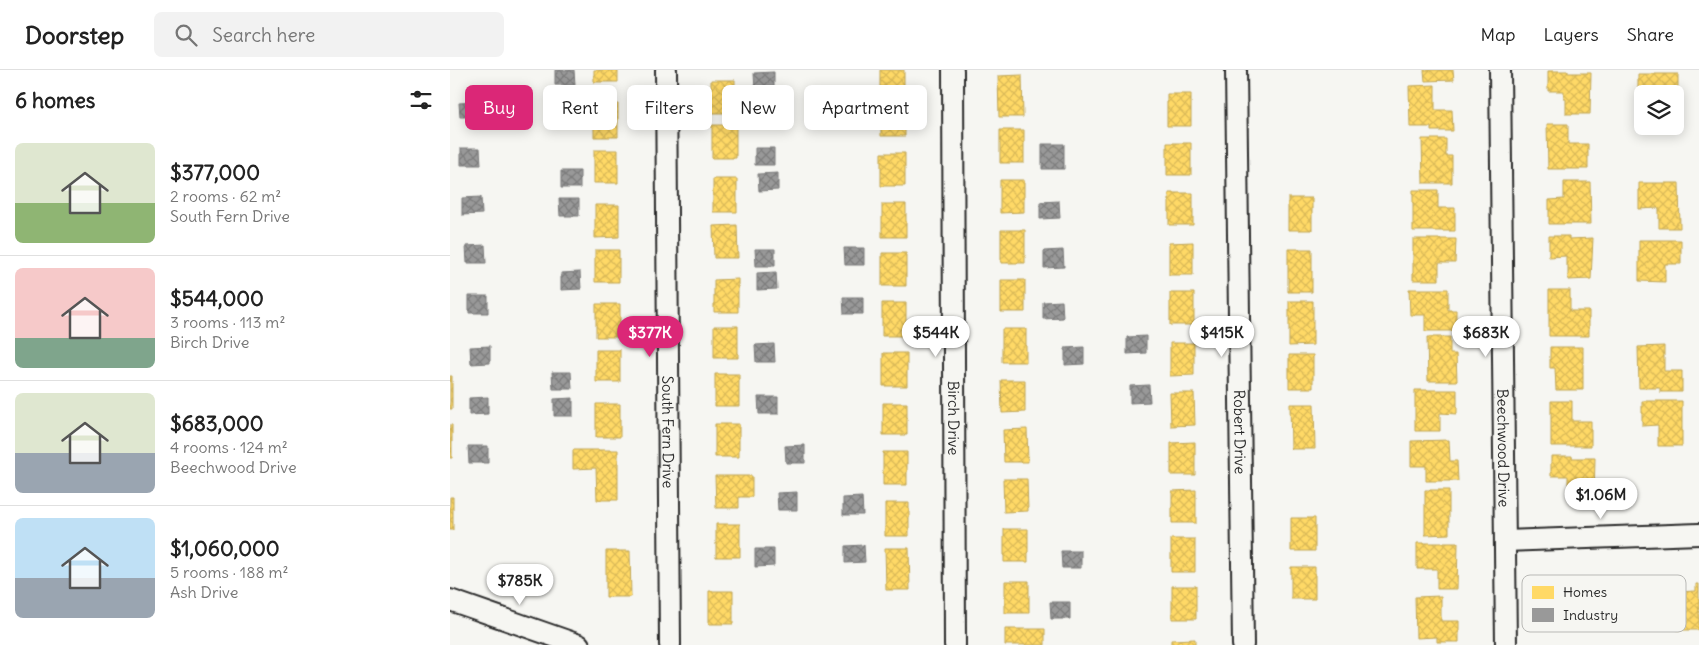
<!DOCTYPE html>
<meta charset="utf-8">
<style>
body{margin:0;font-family:Delius,sans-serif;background:#f2f2f2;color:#222;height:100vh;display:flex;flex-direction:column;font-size:19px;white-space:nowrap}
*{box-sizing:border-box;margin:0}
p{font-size:16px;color:#767676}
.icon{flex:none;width:28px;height:28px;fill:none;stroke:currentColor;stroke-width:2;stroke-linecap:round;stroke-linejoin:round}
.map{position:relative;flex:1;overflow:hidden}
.details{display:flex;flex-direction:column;background:#fff;width:450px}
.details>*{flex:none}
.banner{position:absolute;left:15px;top:15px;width:475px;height:45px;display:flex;gap:10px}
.buttons{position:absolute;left:1184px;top:15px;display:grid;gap:10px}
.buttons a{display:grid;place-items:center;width:50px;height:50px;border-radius:8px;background:#fff;box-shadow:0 2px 12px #0003;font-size:25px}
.price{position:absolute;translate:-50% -42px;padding:0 11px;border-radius:18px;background:#fff;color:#222;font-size:16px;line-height:32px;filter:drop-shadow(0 1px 2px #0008)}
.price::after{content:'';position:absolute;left:50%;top:30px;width:15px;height:11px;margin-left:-8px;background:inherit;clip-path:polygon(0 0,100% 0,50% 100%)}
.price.current{background:#db2777;color:#fff}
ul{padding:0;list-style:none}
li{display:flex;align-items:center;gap:15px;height:125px;padding:0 15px}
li+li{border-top:1px solid #e0e0e0}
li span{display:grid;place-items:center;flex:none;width:140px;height:100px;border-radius:8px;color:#555}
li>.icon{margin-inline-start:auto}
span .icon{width:60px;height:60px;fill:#fffc;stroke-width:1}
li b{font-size:21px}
h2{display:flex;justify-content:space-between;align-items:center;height:60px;padding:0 15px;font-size:21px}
.tag{padding:0 18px;border-radius:8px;background:#fff;box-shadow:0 2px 12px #0003;font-size:18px;line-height:45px}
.tag.current{background:#db2777;color:#fff}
header{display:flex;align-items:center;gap:30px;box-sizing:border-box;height:70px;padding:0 25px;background:#fff;border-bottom:1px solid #e0e0e0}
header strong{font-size:24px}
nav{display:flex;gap:28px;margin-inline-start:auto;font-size:18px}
.search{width:350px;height:45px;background:#f2f2f2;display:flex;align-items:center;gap:12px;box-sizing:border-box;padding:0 18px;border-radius:8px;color:#767676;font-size:19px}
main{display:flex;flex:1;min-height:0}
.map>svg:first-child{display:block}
</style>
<header>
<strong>Doorstep</strong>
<div class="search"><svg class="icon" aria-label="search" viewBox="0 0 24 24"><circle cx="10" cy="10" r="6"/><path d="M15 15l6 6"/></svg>Search here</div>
<nav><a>Map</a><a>Layers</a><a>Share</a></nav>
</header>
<main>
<section class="details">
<h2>6 homes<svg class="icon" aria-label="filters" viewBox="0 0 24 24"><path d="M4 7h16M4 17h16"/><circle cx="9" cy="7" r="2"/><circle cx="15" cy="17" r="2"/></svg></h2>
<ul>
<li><span style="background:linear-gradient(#dfe7d0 60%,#8fb573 0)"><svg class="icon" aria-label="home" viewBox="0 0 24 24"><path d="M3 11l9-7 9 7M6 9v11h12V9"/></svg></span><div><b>$377,000</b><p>2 rooms · 62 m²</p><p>South Fern Drive</p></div></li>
<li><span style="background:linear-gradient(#f6c9c9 70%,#7fa58c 0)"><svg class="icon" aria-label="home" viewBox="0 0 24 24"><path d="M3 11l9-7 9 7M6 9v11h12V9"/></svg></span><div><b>$544,000</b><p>3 rooms · 113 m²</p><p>Birch Drive</p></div></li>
<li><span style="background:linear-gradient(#dfe7d0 60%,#9aa5b1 0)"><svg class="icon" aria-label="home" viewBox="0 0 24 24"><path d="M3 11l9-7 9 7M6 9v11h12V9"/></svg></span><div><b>$683,000</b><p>4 rooms · 124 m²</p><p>Beechwood Drive</p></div></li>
<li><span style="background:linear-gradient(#bfe0f5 60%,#9aa5b1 0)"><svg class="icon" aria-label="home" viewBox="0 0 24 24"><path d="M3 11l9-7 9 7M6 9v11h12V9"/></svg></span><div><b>$1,060,000</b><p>5 rooms · 188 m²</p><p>Ash Drive</p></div></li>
</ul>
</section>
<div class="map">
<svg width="1249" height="575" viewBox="0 0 1249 575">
<defs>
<pattern id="homes-cross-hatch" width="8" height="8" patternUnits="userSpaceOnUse" patternTransform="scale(1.25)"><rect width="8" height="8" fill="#ffd966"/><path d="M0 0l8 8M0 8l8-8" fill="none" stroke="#dbba59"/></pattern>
<pattern id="industry-cross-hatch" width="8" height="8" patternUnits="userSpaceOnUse" patternTransform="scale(1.25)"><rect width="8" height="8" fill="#999"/><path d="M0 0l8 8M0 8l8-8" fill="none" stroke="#7d7d7d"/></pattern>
</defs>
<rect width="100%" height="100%" fill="#f6f6f2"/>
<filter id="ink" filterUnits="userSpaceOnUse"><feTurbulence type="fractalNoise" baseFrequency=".02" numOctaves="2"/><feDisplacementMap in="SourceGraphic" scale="10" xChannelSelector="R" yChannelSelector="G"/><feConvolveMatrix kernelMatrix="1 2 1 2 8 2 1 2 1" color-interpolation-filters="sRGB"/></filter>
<g filter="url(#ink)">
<path fill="url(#homes-cross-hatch)" stroke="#bfa554" d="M144 0H168V12H144Z
M430 0H454V17H430Z
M974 0H1003L1004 10 975 11Z
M1098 1H1118V3H1141L1140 44H1116V29H1114V21H1098Z
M1188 4H1228V49H1225V24H1192V30H1188Z
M572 5 573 47H549L548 6Z
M261 10H285V43H261Z
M985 15V40H1002L1003 61H981V57H960L959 16Z
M717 24H741V56H717Z
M431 33H455V66H431Z
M144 34H168V67H144Z
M1097 54H1118V74H1138V99H1098Z
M262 55H286V88H262Z
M550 60H574V93H550Z
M972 69H996V86H1002V113H973Z
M717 73H741V105H717Z
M144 80H168V113H144Z
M431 83H455V116H431Z
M263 109H287V142H263Z
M550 110H574V142L550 143Z
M1114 112H1140L1141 154H1099V130L1114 129Z
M1189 113H1229L1230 158H1209V138L1189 139Z
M963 120H988V138H1005V161H963Z
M719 123H743V155H719Z
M838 128H862V160H838Z
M432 134H456V167H432Z
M145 135H169V167L145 168Z
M287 155 288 188H264L263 156Z
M551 160H575V193H551Z
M1099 166H1119V169L1143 168 1141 209 1118 210V195H1116V186L1099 187Z
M963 169H1006L1005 193H989V210H963Z
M1189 170H1231V194H1215V212L1189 211Z
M743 172V205H719V173Z
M838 179H862V222H838Z
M145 180H169V212H145Z
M432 183H456V216H432Z
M288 209V242H264V210Z
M551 210H575V242H551Z
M959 219H998V240H1006V261H975V245H960Z
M1099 220H1120V241H1139V266H1099Z
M720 223H744V255H720Z
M839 231H863V275L839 276Z
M432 233H456V266H432Z
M146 234H170V267H146Z
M264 256H288V288H264Z
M552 259H576V292H552Z
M977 267H1000V284H1006L1007 311H978Z
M720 273H744V305L720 306Z
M1214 276V301H1232V322H1210V318H1189L1188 277Z
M1100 277H1133V320H1106L1105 298H1100Z
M146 280H170V312H146Z
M433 283H457V316H433Z
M839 285H863V318H839Z
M265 304H289V336H265Z
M0 306H2V339H0Z
M551 310H575V342L552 343Z
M965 320H1007V344L990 343V361H965Z
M720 323H744L745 355 721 356Z
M1101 331H1122V351H1141V376H1101Z
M1192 331H1232V376H1208V355L1192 356Z
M433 333H457V365H433Z
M146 334H170V367H146Z
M840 334H864L865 379H841Z
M265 354H289V387H265Z
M0 355H2V388H0Z
M577 359 578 392H554L553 360Z
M999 370 1000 391H1007L1008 411H976V396H961V371Z
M745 372V405H721V373Z
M123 380H168V430H147L146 398 123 399Z
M433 382H457V415H433Z
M1101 386H1122V388H1145L1144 429H1120V414H1118V406H1101Z
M265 406H302V427H289V438H266Z
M553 409H577L578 441 554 442Z
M746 420V453H722V421Z
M975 420H999V464L975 465Z
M0 427H3V460H0Z
M435 433H459V466H435Z
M841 448H865V481H841Z
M266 454H290V487H266Z
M554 459H578V492H554Z
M721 469H745V502H721Z
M967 473H1008L1007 519H987V499H967Z
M435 478H459L460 520H436Z
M156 481H180L181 527H156Z
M841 497H865V529H841Z
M555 511H579V543H555Z
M1246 514H1249V560H1226L1225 522 1246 521Z
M722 516H746V549H722Z
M259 521H283V554H259Z
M991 526V551H1009V572H987V567L966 568 965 527Z
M555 559H595V575H555Z
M745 569V575H721V570Z"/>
<path fill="url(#industry-cross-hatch)" stroke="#787878" d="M105 0H124L125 15H105Z
M324 2V19L305 20 304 3Z
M405 27V45H386V28Z
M130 29V47H111V30Z
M26 32V47H10L9 33Z
M592 74H614V99H592Z
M11 78H30L31 95H11Z
M305 78H324V95H305Z
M111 101H130V118H111Z
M328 103V120L309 121 308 104Z
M31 127 32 144 12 145V128Z
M109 129H129V146H110Z
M609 131 610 148 590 149V132Z
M35 175 36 193H17L16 176Z
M394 178H414V195H395Z
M305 179H325V196H306Z
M613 180 614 197 594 198V181Z
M130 202 131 219 111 220V203Z
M326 202 327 219 307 220V203Z
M19 226H38V243H19Z
M393 227H413V244H394Z
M612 231 613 248 593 249V232Z
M696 266V283L677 284V267Z
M324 274 325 292H306L305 275Z
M40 276V293L21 294 20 277Z
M634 277V294L615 295V278Z
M102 302H121L122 319H103Z
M699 315 700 332 680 333V316Z
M38 327V344L19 345V328Z
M308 327H328V344H309Z
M123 328V346H104V329Z
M355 375V393H336L335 376Z
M18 376H38V393H19Z
M347 422V440H328L327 423Z
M412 427 413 445H393V428Z
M414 475 415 492 395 493V476Z
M305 479H324V496L305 497Z
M611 481H631V498H612Z
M600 532H620V549H601Z"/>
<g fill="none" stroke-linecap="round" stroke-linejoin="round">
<g stroke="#2b2b2b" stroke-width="24">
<g id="minor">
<path id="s1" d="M216 0 220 575"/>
<path id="s2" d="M503 0 505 575"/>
<path id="s3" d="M786 0 793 575"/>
<path id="s4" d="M1050 0 1056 575"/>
<path d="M1055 471 1249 464"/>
<path d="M0 530 129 575"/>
</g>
</g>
<use href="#minor" stroke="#f6f6f2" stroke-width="20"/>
</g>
</g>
<g text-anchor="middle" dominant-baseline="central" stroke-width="5" stroke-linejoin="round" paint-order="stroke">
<g font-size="15" fill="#2b2b2b" stroke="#f6f6f2">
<text stroke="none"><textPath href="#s2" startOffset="348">Birch Drive</textPath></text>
<text stroke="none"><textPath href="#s1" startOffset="362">South Fern Drive</textPath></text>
<text stroke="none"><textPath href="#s3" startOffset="362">Robert Drive</textPath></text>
<text stroke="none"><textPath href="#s4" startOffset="378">Beechwood Drive</textPath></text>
</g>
</g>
<rect x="1072" y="505" width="164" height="57" rx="8" fill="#f6f6f2" stroke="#b9b9b6" stroke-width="1"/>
<rect x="1082" y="516" width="22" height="13" fill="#ffd966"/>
<rect x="1082" y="538" width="22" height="14" fill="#999"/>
<g font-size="14" fill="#2b2b2b">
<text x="1113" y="527">Homes</text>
<text x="1113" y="550">Industry</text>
</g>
</svg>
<div class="buttons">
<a><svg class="icon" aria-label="layers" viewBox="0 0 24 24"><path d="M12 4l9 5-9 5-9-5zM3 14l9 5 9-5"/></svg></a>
</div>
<b class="price current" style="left:200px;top:288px">$377K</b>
<b class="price" style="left:486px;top:288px">$544K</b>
<b class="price" style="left:772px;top:288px">$415K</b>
<b class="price" style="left:1036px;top:288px">$683K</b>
<b class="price" style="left:1151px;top:450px">$1.06M</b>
<b class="price" style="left:70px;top:536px">$785K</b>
<div class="banner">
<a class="tag current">Buy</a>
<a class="tag">Rent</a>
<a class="tag">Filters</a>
<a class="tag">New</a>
<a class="tag">Apartment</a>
</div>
</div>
</main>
